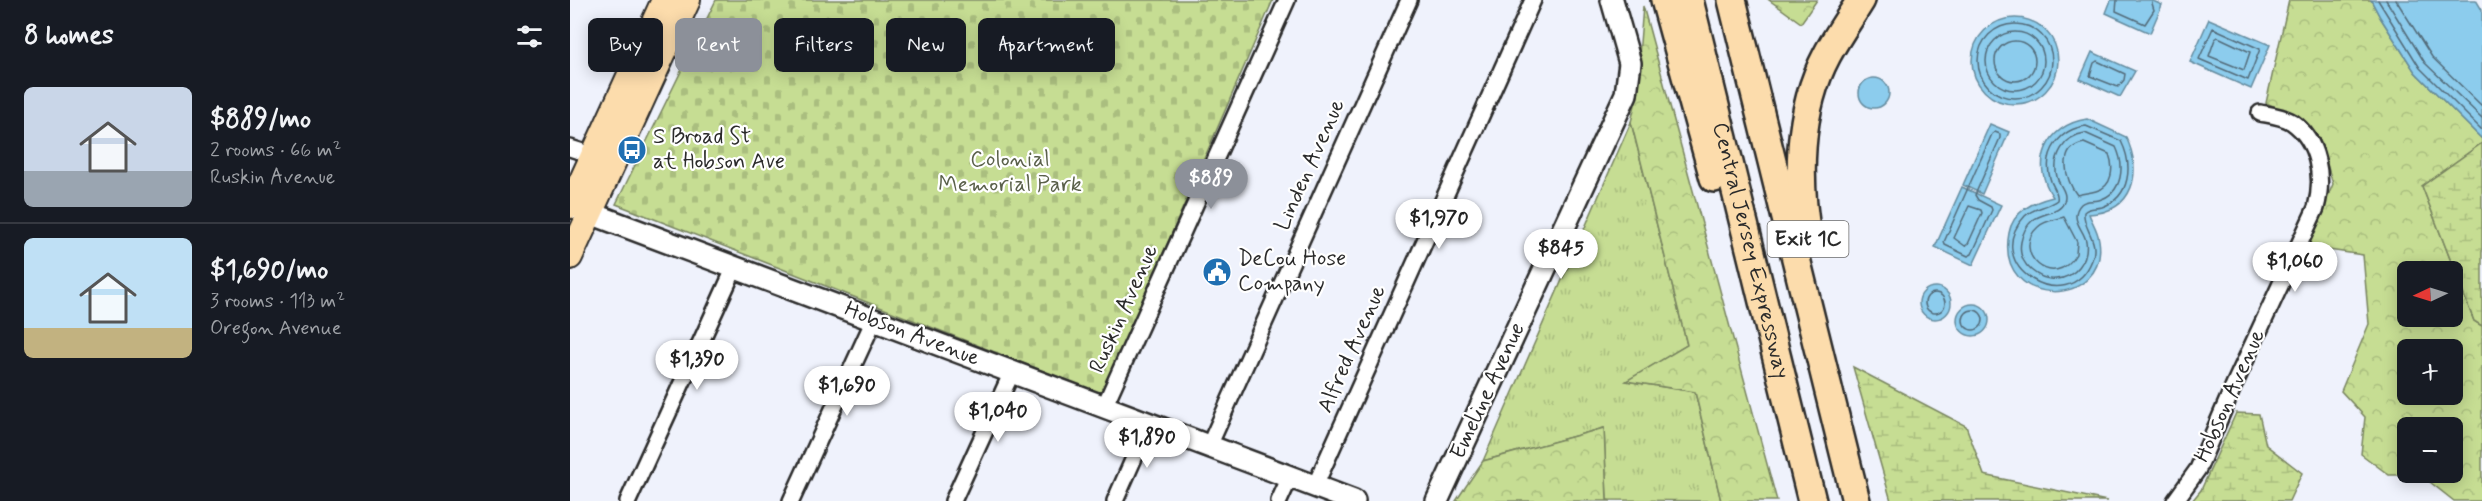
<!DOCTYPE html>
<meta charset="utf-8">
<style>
body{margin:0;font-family:Mynerve,sans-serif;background:#242831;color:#f1f3f6;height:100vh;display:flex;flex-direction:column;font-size:22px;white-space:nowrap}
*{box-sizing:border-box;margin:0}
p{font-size:20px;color:#9ea1a6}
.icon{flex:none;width:33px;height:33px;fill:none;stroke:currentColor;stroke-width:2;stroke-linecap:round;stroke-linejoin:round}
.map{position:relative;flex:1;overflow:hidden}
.sheet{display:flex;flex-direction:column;background:#171b24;width:570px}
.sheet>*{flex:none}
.guide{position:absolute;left:18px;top:18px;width:570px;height:54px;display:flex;gap:12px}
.needle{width:39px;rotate:266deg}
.fabs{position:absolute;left:1827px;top:261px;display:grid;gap:12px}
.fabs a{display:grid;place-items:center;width:66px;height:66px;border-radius:9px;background:#171b24;box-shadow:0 3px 15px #0003;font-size:30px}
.price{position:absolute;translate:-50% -51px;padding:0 14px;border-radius:21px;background:#fff;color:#222;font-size:20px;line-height:39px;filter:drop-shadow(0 2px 3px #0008)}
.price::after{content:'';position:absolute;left:50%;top:36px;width:18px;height:14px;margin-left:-9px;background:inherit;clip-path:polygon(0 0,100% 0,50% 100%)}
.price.current{background:#8c9099;color:#fff}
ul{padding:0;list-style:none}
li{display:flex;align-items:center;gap:18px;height:150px;padding:0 24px}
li+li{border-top:2px solid #363941}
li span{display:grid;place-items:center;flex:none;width:168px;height:120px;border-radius:9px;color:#555}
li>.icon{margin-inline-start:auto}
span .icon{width:72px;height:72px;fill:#fffc;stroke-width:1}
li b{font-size:26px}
h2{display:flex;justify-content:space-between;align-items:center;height:72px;padding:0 24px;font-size:26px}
.pill{padding:0 21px;border-radius:9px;background:#171b24;box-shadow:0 3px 15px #0003;font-size:21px;line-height:54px}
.pill.current{background:#8c9099;color:#fff}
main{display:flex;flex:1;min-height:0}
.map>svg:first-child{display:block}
</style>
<main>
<section class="sheet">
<h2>8 homes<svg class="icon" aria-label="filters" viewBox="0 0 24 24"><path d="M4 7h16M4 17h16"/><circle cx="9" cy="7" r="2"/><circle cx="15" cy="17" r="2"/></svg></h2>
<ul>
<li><span style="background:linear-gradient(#c9d6e8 70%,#9aa5b1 0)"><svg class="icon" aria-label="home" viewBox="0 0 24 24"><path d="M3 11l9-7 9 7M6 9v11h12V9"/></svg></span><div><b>$889/mo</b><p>2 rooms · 66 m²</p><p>Ruskin Avenue</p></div></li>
<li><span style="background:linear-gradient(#bfe0f5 75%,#c2b280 0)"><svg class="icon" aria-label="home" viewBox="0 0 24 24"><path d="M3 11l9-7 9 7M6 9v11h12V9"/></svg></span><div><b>$1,690/mo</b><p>3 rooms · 113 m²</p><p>Oregon Avenue</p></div></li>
</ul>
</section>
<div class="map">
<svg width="1912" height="501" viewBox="0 0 1912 501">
<defs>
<pattern id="grass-tufts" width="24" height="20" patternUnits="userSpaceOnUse" patternTransform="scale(1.5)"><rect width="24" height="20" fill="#c6dd93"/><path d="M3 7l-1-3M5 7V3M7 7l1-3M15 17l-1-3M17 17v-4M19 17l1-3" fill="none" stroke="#aabe7f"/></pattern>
<pattern id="forest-crowns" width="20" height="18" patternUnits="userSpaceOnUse" patternTransform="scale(1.5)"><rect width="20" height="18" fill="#c6dd93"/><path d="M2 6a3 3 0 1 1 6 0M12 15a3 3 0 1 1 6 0" fill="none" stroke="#aabe7f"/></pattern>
<pattern id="wetland-marsh" width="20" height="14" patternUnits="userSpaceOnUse" patternTransform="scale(1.5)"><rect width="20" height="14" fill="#c6dd93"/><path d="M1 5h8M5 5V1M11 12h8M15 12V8" fill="none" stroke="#aabe7f"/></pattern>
<pattern id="cemetery-stones" width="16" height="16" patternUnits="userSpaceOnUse" patternTransform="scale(1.5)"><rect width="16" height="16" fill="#c6dd93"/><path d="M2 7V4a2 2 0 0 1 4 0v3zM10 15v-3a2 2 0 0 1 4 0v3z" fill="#aabe7f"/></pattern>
</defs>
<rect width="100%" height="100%" fill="#eff2fc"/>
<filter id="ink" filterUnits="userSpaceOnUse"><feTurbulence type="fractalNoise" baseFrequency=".0167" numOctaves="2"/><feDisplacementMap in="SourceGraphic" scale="12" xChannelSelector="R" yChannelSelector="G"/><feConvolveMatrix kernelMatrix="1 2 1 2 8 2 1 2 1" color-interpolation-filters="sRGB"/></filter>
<g filter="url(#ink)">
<path fill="url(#grass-tufts)" stroke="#78845f" stroke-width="1.5" d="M1061 122 1117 345 1057 381 1125 392 1151 501 1037 500 1034 428 913 461Z"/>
<path fill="url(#forest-crowns)" stroke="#78845f" stroke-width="1.5" fill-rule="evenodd" d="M1199 0H1247L1231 23Z
M1719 0H1801L1810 17 1845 72 1912 139V143L1852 186 1904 321 1912 326V501H1884L1851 475H1819L1791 454 1795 417 1771 391 1799 324 1793 255 1737 247 1763 184 1749 138 1725 115 1696 103ZM1838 272H1882V316H1838ZM1838 350H1882V394H1838ZM1838 428H1882V472H1838Z
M1073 6 1207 501H1151L1125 392 1056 381 1117 345 1061 122 1065 105Z
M1034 428 1037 500 1041 501H886L913 461Z"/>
<path fill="url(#wetland-marsh)" stroke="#78845f" stroke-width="1.5" d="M1912 143V326L1904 321 1852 186Z
M1283 367 1396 426 1414 475 1537 501H1321Z
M1666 413 1689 414 1696 445 1732 473 1719 501H1622L1631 490Z"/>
<path fill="url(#cemetery-stones)" stroke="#78845f" stroke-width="1.5" d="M146 0H703L532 394 46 204Z"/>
<path fill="#8ccced" stroke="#658c9f" stroke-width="1.5" d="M1541 0H1581L1592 5 1580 33 1536 13Z
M1801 0H1906L1912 10V139L1845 72 1810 17Z
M1402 61a43 43 0 1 1 86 0a43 43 0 1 1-86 0Z
M1639 19 1700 45 1681 89 1620 62Z
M1522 52 1565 71 1550 97 1510 79Z
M1289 93a15 15 0 1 1 30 0a15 15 0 1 1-30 0Z
M1517 119 1556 137C1573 172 1564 212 1519 214 1522 222 1528 231 1529 240 1540 309 1424 311 1439 233 1443 211 1463 202 1483 197 1460 164 1476 125 1517 119Z
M1420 124 1439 132 1412 194 1393 185Z
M1392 187 1431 205 1403 265 1365 247Z
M1349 303a16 16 0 1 1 32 0a16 16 0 1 1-32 0Z
M1387 320a16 16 0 1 1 32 0a16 16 0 1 1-32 0Z"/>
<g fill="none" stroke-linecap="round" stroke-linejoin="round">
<path stroke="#526b79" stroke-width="1.5" d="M1547 0 1546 11 1575 24 1584 10 1581 0
M1808 0 1850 68 1912 130
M1816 0 1855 63 1912 118
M1826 0 1862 57 1912 106
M1408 61a37 37 0 1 1 74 0a37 37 0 1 1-74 0Z
M1643 28 1690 49 1678 80 1629 59Z
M1416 61a29 29 0 1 1 58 0a29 29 0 1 1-58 0Z
M1648 37 1680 52 1674 70 1639 56 1645 39Z
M1425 61a20 20 0 1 1 40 0a20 20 0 1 1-40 0Z
M1527 61 1555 74 1554 80 1548 87 1520 76 1524 63Z
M1516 126 1551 141C1563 165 1561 197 1532 207 1525 209 1520 207 1514 212 1512 228 1530 240 1522 260 1499 320 1408 266 1455 216 1464 207 1477 208 1487 200 1489 192 1482 187 1480 178 1473 152 1490 129 1516 126Z
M1425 132 1430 134V138L1405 195 1408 200 1421 207 1422 210 1402 254 1398 256 1375 245 1374 242 1422 134Z
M1515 133 1546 147C1555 166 1553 193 1529 200 1523 202 1517 199 1511 204 1508 207 1506 211 1506 216 1506 225 1514 232 1516 241 1519 260 1505 278 1486 279 1477 280 1468 276 1461 270 1453 263 1449 253 1451 242 1458 206 1487 220 1494 202 1498 192 1489 186 1487 177 1482 157 1494 136 1515 133Z
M1514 143 1539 154C1544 167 1543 187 1526 191 1519 193 1513 193 1507 195 1495 180 1487 148 1514 143Z
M1399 206 1411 210 1412 213 1398 244 1395 246 1384 238Z
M1494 217 1507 242 1506 254C1484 293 1440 252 1468 227 1475 220 1486 220 1494 217Z
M1355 303a10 10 0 1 1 20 0a10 10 0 1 1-20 0Z
M1393 320a10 10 0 1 1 20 0a10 10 0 1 1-20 0Z"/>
<g stroke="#2b2b2b" stroke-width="20">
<path id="street" d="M0 148 31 158
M534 407 717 0
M639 446 839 0
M745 486 963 0
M58 501 165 267
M221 501 304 320
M383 501 442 372
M545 501 579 424
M709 501 720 477
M1605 501 1628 469 1664 385 1746 208C1754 178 1749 141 1722 122 1712 116 1701 115 1690 113"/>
</g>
<g stroke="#2b2b2b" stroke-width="26">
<path id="secondary" d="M7 208 784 501
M867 501 1056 94 1060 63 1042 0"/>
</g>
<g stroke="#2b2b2b" stroke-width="28">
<path id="primary" d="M0 206 94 0
M0 257 118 0"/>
</g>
<g stroke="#2b2b2b" stroke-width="32">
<g id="highway">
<path d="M1095 0 1144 178"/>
<path id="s1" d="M1119 0 1242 501"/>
<path d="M1162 0 1286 501"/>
<path d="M1238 241C1227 181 1227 111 1257 55 1267 36 1280 18 1291 0"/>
</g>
</g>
<use href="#street" stroke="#fff" stroke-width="15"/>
<use href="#secondary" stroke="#fff" stroke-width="21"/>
<use href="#primary" stroke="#fcdcac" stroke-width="24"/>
<use href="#highway" stroke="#fcdcac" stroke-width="27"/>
</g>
</g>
<defs>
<g id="bus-disc" transform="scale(1.5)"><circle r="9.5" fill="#1f6fb2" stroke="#fff"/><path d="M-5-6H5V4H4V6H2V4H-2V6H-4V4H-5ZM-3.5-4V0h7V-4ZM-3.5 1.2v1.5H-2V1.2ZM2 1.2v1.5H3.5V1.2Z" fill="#fff"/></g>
<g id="civic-disc" transform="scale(1.5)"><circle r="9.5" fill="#1f6fb2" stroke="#fff"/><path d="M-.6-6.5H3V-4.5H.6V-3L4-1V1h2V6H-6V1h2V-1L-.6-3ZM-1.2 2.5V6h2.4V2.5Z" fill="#fff"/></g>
</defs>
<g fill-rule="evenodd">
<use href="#bus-disc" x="62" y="150"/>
<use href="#civic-disc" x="647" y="272"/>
</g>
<g text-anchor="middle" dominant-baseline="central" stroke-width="4.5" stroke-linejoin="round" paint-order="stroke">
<rect fill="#fff" stroke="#6b6b6b" stroke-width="1.5" x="1197.5" y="221" width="81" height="36" rx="4.5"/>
<g font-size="21" font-weight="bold" fill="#2b2b2b">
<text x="1238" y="239">Exit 1C</text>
</g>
<g font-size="22" fill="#2b2b2b" stroke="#fff" text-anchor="start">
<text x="83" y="137">S Broad St<tspan x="83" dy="25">at Hobson Ave</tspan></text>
<text x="668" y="259">DeCou Hose<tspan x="668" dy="25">Company</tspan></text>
</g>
<g font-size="22" fill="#5a604a" stroke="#fff">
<text x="440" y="160">Colonial<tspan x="440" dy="25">Memorial Park</tspan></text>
</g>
<g font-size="22" fill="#2b2b2b" stroke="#fff">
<text transform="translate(740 165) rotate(-66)">Linden Avenue</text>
<text stroke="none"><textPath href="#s1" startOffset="258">Central Jersey Expressway</textPath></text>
<text transform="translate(554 309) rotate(-66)">Ruskin Avenue</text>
<text transform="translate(342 334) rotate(21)">Hobson Avenue</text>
<text transform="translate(782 349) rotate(-66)">Alfred Avenue</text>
<text transform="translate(918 391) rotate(-65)">Emeline Avenue</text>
<text transform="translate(1660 396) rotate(-66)">Hobson Avenue</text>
</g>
</g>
</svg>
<div class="fabs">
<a><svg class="needle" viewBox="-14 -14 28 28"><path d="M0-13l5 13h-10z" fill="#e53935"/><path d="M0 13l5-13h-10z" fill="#9ea1a6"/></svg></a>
<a>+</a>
<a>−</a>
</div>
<b class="price current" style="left:641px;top:210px">$889</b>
<b class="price" style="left:869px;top:250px">$1,970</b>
<b class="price" style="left:991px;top:280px">$845</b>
<b class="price" style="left:1725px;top:293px">$1,060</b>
<b class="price" style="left:127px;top:391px">$1,390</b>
<b class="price" style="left:277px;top:417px">$1,690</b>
<b class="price" style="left:428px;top:443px">$1,040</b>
<b class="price" style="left:577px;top:469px">$1,890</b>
<div class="guide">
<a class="pill">Buy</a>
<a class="pill current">Rent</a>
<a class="pill">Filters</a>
<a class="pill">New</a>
<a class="pill">Apartment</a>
</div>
</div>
</main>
